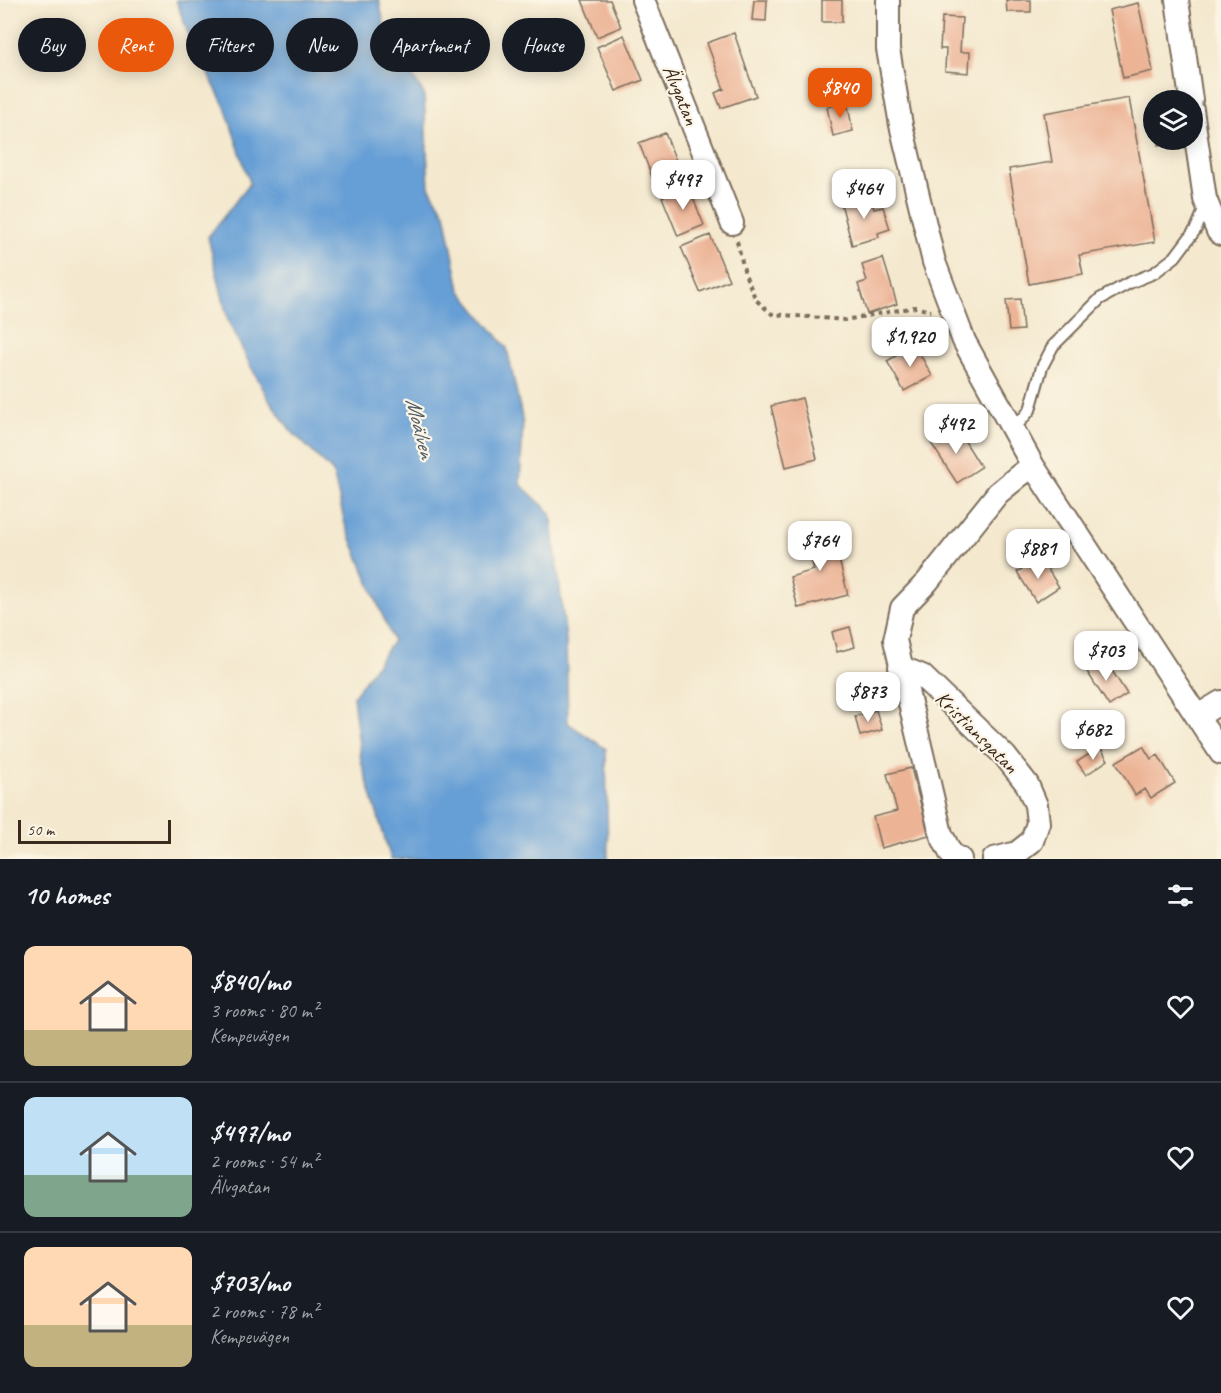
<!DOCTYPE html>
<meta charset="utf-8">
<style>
body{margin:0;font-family:Caveat,sans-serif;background:#242831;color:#f1f3f6;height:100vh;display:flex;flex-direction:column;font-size:22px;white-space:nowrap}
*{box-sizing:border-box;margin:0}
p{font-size:20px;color:#9ea1a6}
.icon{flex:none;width:33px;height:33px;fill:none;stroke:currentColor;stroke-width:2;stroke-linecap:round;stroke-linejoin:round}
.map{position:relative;height:859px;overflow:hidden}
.sheet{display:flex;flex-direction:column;background:#171b24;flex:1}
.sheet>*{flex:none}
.top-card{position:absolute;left:18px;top:18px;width:600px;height:54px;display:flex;gap:12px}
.buttons{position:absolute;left:1143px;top:90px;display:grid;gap:12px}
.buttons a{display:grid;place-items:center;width:60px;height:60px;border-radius:50%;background:#171b24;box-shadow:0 3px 15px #0003;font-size:30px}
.scale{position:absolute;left:18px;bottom:15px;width:153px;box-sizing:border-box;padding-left:6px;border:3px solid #3b2a1e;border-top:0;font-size:16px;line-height:21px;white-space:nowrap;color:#3b2a1e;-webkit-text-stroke:4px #fcf5e5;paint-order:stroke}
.price{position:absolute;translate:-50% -51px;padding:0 14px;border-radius:12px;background:#fff;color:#222;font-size:20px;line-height:39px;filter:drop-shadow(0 2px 3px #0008)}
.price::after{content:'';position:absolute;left:50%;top:36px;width:18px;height:14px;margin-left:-9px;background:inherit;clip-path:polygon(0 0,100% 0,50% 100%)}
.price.active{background:#ea580c;color:#fff}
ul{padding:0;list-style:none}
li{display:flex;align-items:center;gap:18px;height:150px;padding:0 24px}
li+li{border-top:2px solid #363941}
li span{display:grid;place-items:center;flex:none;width:168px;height:120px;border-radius:12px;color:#555}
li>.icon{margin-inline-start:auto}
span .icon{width:72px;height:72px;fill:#fffc;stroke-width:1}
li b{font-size:26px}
h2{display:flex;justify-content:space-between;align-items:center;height:72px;padding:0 24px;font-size:26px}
.tag{padding:0 21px;border-radius:27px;background:#171b24;box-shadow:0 3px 15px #0003;font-size:21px;line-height:54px}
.tag.active{background:#ea580c;color:#fff}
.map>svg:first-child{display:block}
</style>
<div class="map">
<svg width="1221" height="859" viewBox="0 0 1221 859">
<rect width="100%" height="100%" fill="#fcf5e5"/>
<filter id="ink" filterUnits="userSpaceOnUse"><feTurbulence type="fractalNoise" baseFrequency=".0167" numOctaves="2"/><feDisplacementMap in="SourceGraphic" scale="12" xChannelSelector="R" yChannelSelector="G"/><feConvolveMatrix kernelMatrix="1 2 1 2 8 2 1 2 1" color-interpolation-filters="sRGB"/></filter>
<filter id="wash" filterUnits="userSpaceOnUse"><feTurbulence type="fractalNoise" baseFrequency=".008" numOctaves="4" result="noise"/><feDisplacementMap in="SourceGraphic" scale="24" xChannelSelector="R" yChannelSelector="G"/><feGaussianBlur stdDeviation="1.35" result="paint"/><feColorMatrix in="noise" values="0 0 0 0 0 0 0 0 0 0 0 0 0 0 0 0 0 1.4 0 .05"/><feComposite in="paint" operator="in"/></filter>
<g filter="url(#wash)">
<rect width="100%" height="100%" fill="#f4e9cf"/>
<path fill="#669fd5" stroke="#50647a" stroke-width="1.5" d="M176 0H379L386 34 424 94 429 187 445 213 460 290 507 348 523 422 520 484 551 513 566 640 568 723 606 749 608 859H391L361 761 353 697 393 641 345 524 333 472 291 431 270 401 250 365 228 320 208 237 250 183 225 107 190 39Z"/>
<g id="blocks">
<path fill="#ecb395" d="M582 0H610L621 27 597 37Z
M754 0H767L766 21 752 20Z
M822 0H842V22H822Z
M1006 0H1031V12H1007Z
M1138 3 1153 71 1123 78 1109 10Z
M942 17 962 18 960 52H970L969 73 945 71 946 49H940Z
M734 33 756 96 721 108 715 93 724 89 707 43Z
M624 35 643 80 616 91 597 47Z
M1129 98 1155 242 1079 255 1083 274 1029 284 1009 169 1052 162 1044 113Z
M847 102 853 131 833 136 827 107Z
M665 133 682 176 656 187 639 143Z
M1158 140H1180L1181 141 1158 145Z
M688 186 704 225 678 236 662 197Z
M870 195 874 209 883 207 890 229 878 233 879 237 852 245 841 203Z
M710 235 729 280 700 292 681 247Z
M883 258 897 304 867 314 858 284 867 281 862 265Z
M1020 299 1023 330 1009 331 1006 300Z
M915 345 932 376 904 391 887 361Z
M802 398 817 459 786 467 771 406Z
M956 427 981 467 957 483 931 443Z
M831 528 848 595 798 608 790 577 814 570 805 535Z
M1040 557 1059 587 1036 602 1017 572Z
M850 627 855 647 837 652 832 632Z
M1104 658 1127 694 1109 706 1086 670Z
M876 710 882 730 860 736 855 716Z
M1143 746 1151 759 1158 755 1175 783 1151 798 1145 789 1135 795 1116 762Z
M1100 747 1108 760 1086 775 1077 762Z
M911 768 929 835 881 848 873 817 897 811 887 774Z"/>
</g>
</g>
<g filter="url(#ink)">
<use href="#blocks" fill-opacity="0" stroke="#7c6d5c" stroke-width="1.5"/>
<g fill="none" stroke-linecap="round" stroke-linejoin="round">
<g stroke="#7c6d5c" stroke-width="14">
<path id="service" d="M1013 430 1030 410 1042 367 1053 346 1100 299 1129 283 1154 273 1175 257 1196 229 1205 208"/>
</g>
<g stroke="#7c6d5c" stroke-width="26">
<path id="minor" d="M643 0 732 223
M888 0V49L901 125 934 262 964 341 1033 466 1221 753
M1177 0 1191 100
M1192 110 1205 199 1218 231 1221 234
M900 667 922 676 1005 756 1027 784 1036 805 1038 823 1032 841 1017 853 994 859
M1198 716 1221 702
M960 859 951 854 941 834 895 640 902 608 927 582 998 493 1020 475 1033 466"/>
</g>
<path stroke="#7c6d5c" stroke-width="4" stroke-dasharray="4.5 4.5" stroke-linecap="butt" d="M737 241 745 274 756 300 772 314 845 320 915 307 931 311"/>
<use href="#service" stroke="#fff" stroke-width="10"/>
<use href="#minor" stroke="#fff" stroke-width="22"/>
</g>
</g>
<g text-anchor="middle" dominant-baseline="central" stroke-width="4.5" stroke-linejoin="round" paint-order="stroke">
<g font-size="21" fill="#3b2a1e" stroke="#fcf5e5">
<text transform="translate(681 95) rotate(68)">Älvgatan</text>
<text transform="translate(977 732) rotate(45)">Kristiansgatan</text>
</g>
<g font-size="22" font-style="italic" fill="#4c5967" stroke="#fcf5e5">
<text transform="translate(420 428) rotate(76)">Moälven</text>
</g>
</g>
</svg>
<div class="buttons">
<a><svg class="icon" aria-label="layers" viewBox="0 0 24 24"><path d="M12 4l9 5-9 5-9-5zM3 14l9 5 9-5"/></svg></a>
</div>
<div class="scale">50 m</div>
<b class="price active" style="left:840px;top:119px">$840</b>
<b class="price" style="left:683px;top:211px">$497</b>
<b class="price" style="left:864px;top:220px">$464</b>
<b class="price" style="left:910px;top:368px">$1,920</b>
<b class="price" style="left:956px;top:455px">$492</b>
<b class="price" style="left:820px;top:572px">$764</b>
<b class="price" style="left:1038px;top:580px">$881</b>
<b class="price" style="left:1106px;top:682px">$703</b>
<b class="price" style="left:868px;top:723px">$873</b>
<b class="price" style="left:1093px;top:761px">$682</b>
<div class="top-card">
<a class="tag">Buy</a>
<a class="tag active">Rent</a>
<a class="tag">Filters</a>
<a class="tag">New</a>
<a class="tag">Apartment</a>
<a class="tag">House</a>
</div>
</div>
<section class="sheet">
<h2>10 homes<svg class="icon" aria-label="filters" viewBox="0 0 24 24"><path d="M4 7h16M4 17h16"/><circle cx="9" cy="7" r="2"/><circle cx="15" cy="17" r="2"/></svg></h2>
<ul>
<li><span style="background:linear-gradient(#ffd9b3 70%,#c2b280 0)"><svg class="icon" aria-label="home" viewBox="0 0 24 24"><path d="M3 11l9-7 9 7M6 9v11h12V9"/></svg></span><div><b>$840/mo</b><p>3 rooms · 80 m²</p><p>Kempevägen</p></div><svg class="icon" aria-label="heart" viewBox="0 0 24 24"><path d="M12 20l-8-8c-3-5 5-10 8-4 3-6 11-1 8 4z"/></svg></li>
<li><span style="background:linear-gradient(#bfe0f5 65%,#7fa58c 0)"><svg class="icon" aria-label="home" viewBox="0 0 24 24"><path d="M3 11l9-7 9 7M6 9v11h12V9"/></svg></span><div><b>$497/mo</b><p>2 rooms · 54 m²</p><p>Älvgatan</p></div><svg class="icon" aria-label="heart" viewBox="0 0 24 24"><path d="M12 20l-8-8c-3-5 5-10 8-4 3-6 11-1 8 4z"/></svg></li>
<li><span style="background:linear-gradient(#ffd9b3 65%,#c2b280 0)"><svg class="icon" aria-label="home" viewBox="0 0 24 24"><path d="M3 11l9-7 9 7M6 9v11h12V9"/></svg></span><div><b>$703/mo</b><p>2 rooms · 78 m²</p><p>Kempevägen</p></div><svg class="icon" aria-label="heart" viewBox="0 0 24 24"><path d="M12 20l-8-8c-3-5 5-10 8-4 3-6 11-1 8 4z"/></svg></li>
</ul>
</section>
